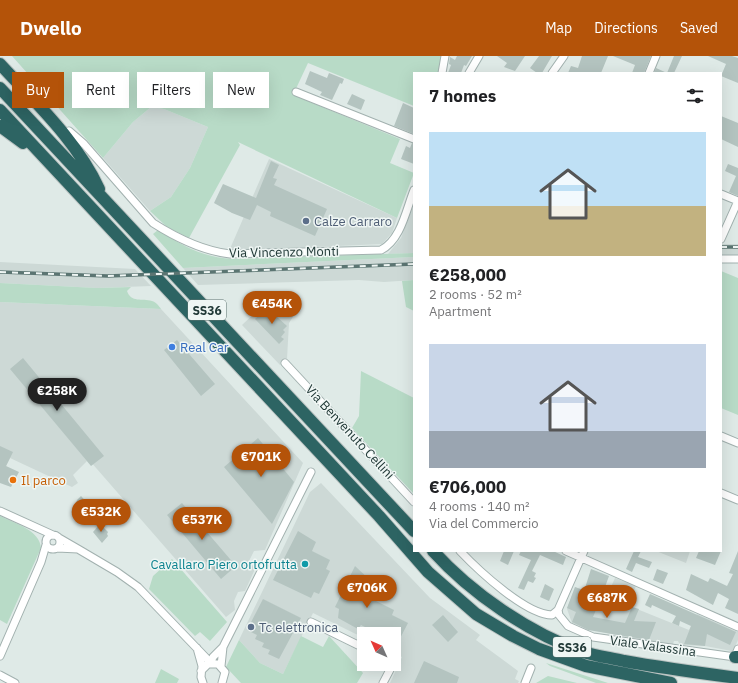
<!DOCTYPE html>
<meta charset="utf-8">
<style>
body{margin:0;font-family:"IBM Plex Sans",sans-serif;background:#f6f6f6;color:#202124;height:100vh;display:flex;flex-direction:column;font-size:15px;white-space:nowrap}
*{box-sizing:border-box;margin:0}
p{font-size:13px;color:#757577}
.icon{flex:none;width:22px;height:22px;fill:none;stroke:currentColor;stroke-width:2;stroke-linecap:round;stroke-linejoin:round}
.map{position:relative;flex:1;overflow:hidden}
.panel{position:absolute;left:413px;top:16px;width:309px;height:480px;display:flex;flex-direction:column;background:#fff;border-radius:0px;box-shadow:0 4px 16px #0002}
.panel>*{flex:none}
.hud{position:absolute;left:12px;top:16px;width:341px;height:36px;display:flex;gap:8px}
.needle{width:26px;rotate:315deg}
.buttons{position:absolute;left:357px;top:571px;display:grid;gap:8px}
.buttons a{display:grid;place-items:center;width:44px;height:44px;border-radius:0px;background:#fff;box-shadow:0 4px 16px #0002;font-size:20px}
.price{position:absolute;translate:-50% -34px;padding:0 9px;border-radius:14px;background:#b45309;color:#fff;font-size:13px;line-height:26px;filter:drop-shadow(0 1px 2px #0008)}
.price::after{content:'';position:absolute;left:50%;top:24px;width:12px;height:9px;margin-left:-6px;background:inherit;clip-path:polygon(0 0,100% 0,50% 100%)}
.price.active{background:#222;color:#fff}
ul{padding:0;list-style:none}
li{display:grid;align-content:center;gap:8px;height:212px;padding:0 16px}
li span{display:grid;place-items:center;height:124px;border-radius:0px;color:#555}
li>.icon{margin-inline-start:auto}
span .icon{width:72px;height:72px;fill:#fffc;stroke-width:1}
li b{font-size:17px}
h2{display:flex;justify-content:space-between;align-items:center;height:48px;padding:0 16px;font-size:17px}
.chip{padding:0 14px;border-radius:0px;background:#fff;box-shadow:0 4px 16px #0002;font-size:14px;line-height:36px}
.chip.active{background:#b45309;color:#fff}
header{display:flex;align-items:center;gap:24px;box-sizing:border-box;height:56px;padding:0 20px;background:#b45309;color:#fff}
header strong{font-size:19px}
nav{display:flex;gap:22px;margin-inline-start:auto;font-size:14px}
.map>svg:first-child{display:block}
</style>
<header>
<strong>Dwello</strong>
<nav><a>Map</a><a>Directions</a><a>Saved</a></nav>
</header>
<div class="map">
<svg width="738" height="627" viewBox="0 0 738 627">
<rect width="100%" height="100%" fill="#dfeae7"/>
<path fill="#cdd9d6" d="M151 51 164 53 208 71 190 112 171 141 150 155 103 102 133 66Z
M269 103 397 162 392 177 382 188 229 195Z
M414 148V197L388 198 401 182Z
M721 188H738V200H721Z
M414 201V224L384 226 359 224 198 229 183 212Z
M0 206 135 213 151 230 97 232 0 227Z
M277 236 296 256 289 267 287 303 280 309 242 269Z
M0 246 161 253 303 407 265 494 254 495 249 505 255 513 245 535 238 536 234 545 235 554 226 561 29 335 87 405 73 419 78 427 72 431 10 402 0 423Z
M321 427 430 542 480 579 476 584 518 615 515 623 519 625 518 627H390L402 601 394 597V578H364V582L313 557 283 618 260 607 239 584 310 436Z
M656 495H690L686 507Z
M615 522 636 530 628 548 632 551 689 574 697 558 738 576V584L734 593 732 595 705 590 680 589 678 585H674L673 588 620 580 588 573 572 567 567 553 575 531 606 542Z"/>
<path fill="#b8dbc7" d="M12 0H442L440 17H414V50L308 7 293 39 400 83 390 107 414 117 397 162 238 86 240 89 189 182 167 171 150 155 171 141 190 112 208 71 164 53 151 51 133 66 103 102Z
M158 174C183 190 202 201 232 203L414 197V201L183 212 153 178Z
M721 215 738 222V359L721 352Z
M414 224V255L406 251 402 225Z
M0 227 97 232 131 231 127 235C131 247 142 242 152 245 156 246 159 250 161 253L0 246Z
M361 315 414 342V438L352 372 359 360Z
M0 460C14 467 40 474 41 492L7 568 0 564Z
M172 503 227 566 210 585 200 576 195 580 149 533 153 520Z
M301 580 323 591 329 580 363 617 357 627H241L226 611 239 584 260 607 283 618Z
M546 607 608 627H596L550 610Z
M161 613 179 623 177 627H155Z
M548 620 577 627H536Z"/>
<path fill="#b4c4c0" d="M457 0H472L466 10 464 9 461 17H448L451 9 449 8 450 1 455 4Z
M497 0H525L515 15 504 11 507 7Z
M539 0H552L542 17H537L530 12Z
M582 0H608L601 17H568L571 10 578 12Z
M613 0H651L644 17H632L635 9Z
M674 0H682L674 17H654L656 12 667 17Z
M708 0H732L738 2V27L721 20 726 8Z
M310 15 327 22 329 17 344 23 342 28 340 27 332 44 320 39 322 36 305 28Z
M352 38 365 44 361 54 347 48Z
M403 47 414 52V78L394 70Z
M721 60 738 67V91L721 83Z
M412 87 414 88V108L401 103 406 90 410 92Z
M271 105 279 109 273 122 277 123 274 129 327 153 315 180 270 160 271 156 257 149 250 164 232 157 214 147 223 128 256 142Z
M728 108 738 112V140L729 136 736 120 725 115Z
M267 252 287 270 283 274 285 276 281 281 284 283 279 288 255 263Z
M177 284 215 328 201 340 164 294Z
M23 302 104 400 91 410 10 313Z
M258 382 294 426 272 468 224 411Z
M0 390 13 396 6 410 19 416 11 431 0 427Z
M81 440 95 455 81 466 73 457 77 444Z
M182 447 236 510 221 523 167 459Z
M100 468 108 476 107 478 108 480 102 487 93 476Z
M298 475 316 486 312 495 330 504 326 513 330 515 319 538 314 536 311 542 273 524Z
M504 495H514L508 509 500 505Z
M521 495H553L566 501 563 509 540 499 532 515 536 517 534 521 536 522 533 527 528 525 524 534 518 532 531 504 519 499Z
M634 495H641L638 501 652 506 649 512 636 507 632 516 626 513Z
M699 495H721L715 509 696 502Z
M738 495V558L725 552 729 543 718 537 713 549 686 534 691 518 708 526 710 522 727 530 733 518 729 517Z
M355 510 372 526 368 533 374 536 372 540 377 543 376 545 394 554 392 559 408 567 394 594V578H379L361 569 358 573 338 562 339 553 335 551Z
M591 513 609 520 605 531 608 533 605 540 585 532Z
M657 513 668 517 663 528 653 524Z
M545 528 554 533 549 545 540 541Z
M575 531 588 536 585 544 598 549 593 561 625 567 632 551 639 553 634 565 656 566 649 584 588 574 572 566 576 556 567 552Z
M650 538 736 576 730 589 707 578 705 590 684 588 691 570 680 565 679 570 672 567 676 560 652 549 651 552 645 549Z
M263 543 301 562 279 603 268 598 270 594 262 591 264 587 255 583 257 579 247 574Z
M443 559 458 576 448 586 432 569Z
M424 605 459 621 457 627H414Z"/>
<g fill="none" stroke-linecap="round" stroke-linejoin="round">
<g stroke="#a2b1af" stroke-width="9">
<path id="street" d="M442 17 445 0
M469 17 479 0
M552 17 564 0
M649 17 656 0
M296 36 414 83
M69 75 84 88 153 167C175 181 204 195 230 198L381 194C401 184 406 154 414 134
M721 138 738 145
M721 183 738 145
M721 203H738
M285 307 414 446
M721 380 738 387
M721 437 738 444
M0 455 53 479
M46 486a7 7 0 1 1 14 0a7 7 0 1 1-14 0Z
M57 492 78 493 59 482
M78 493 117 516 138 531 211 607
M460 495C478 514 526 559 552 559L558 554 584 495
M566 495 738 571
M558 554 559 559 568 570 593 581 735 601 738 593
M311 566 364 592
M197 592 202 610 201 621 203 627
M0 600 41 506 46 489
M211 607 213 601 223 591
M221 610 223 591 311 416
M201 615 208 608H218L225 616 222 627
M0 619 15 627
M383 627 393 608
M525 627 531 612"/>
</g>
<g stroke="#bcc4c3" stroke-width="14">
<path id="highway" d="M0 8C36 47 77 85 99 133
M0 32 414 475
M0 54 379 460 428 516 476 558 513 580 539 593 586 610 671 627
M0 70 23 87
M433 495C471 537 529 577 583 596 596 600 611 602 624 605 662 612 700 617 738 622
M735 601H738"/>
</g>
<use href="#street" stroke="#fff" stroke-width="7"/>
<use href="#highway" stroke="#2d6463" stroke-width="12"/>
<g stroke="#5b7572" stroke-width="3.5">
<path id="rail" d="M721 191H738
M0 216 108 220 414 208"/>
</g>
<use href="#rail" stroke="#eff6f4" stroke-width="2" stroke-dasharray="6" stroke-linecap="butt"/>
</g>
<g fill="#5c6f8a" stroke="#eff6f4" stroke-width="1.5">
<circle cx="306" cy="165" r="4"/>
<circle cx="251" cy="571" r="4"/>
</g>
<circle fill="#3f7fe0" stroke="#eff6f4" stroke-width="1.5" cx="172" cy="291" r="4"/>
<circle fill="#e8710a" stroke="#eff6f4" stroke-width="1.5" cx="13" cy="424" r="4"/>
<circle fill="#0f9aa8" stroke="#eff6f4" stroke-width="1.5" cx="305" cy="508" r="4"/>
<g text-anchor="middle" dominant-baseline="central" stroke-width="3" stroke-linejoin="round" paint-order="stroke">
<g fill="#eff6f4" stroke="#5f7270" stroke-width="1">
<rect x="188" y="244" width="38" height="20" rx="3"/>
<rect x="553" y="581" width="38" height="20" rx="3"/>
</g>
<g font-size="12" font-weight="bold" fill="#213937">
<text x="207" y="254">SS36</text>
<text x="572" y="591">SS36</text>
</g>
<g font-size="13" fill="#4e5e75" stroke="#eff6f4" text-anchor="start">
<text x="314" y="165">Calze Carraro</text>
<text x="259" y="571">Tc elettronica</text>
</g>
<g font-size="13" fill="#213937" stroke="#eff6f4">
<text transform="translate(284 196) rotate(-1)">Via Vincenzo Monti</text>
<text transform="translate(350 376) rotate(47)">Via Benvenuto Cellini</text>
<text transform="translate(653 590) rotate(8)">Viale Valassina</text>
</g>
<g font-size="13" fill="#366cbe" stroke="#eff6f4" text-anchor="start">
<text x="180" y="291">Real Car</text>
</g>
<g font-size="13" fill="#c56008" stroke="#eff6f4" text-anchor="start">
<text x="21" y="424">Il parco</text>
</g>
<g font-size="13" fill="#0d838f" stroke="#eff6f4" text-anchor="end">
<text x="297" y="508">Cavallaro Piero ortofrutta</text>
</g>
</g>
</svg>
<div class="buttons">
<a><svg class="needle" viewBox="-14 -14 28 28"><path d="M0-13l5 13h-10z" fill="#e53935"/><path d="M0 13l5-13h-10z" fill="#757577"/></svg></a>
</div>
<b class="price" style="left:272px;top:269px">€454K</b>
<b class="price active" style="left:57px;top:356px">€258K</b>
<b class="price" style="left:261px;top:422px">€701K</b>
<b class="price" style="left:101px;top:477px">€532K</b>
<b class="price" style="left:202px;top:485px">€537K</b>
<b class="price" style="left:367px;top:553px">€706K</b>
<b class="price" style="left:607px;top:563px">€687K</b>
<div class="hud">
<a class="chip active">Buy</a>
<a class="chip">Rent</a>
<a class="chip">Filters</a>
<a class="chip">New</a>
</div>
<section class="panel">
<h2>7 homes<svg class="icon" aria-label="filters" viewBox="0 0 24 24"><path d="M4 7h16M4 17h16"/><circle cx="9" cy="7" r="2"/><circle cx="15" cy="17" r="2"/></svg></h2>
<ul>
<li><span style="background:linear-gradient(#bfe0f5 60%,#c2b280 0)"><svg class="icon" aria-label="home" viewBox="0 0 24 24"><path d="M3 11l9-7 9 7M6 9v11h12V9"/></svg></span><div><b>€258,000</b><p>2 rooms · 52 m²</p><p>Apartment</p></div></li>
<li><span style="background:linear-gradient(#c9d6e8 70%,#9aa5b1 0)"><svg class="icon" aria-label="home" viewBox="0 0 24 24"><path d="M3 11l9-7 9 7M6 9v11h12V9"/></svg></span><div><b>€706,000</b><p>4 rooms · 140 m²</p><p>Via del Commercio</p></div></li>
</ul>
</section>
</div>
